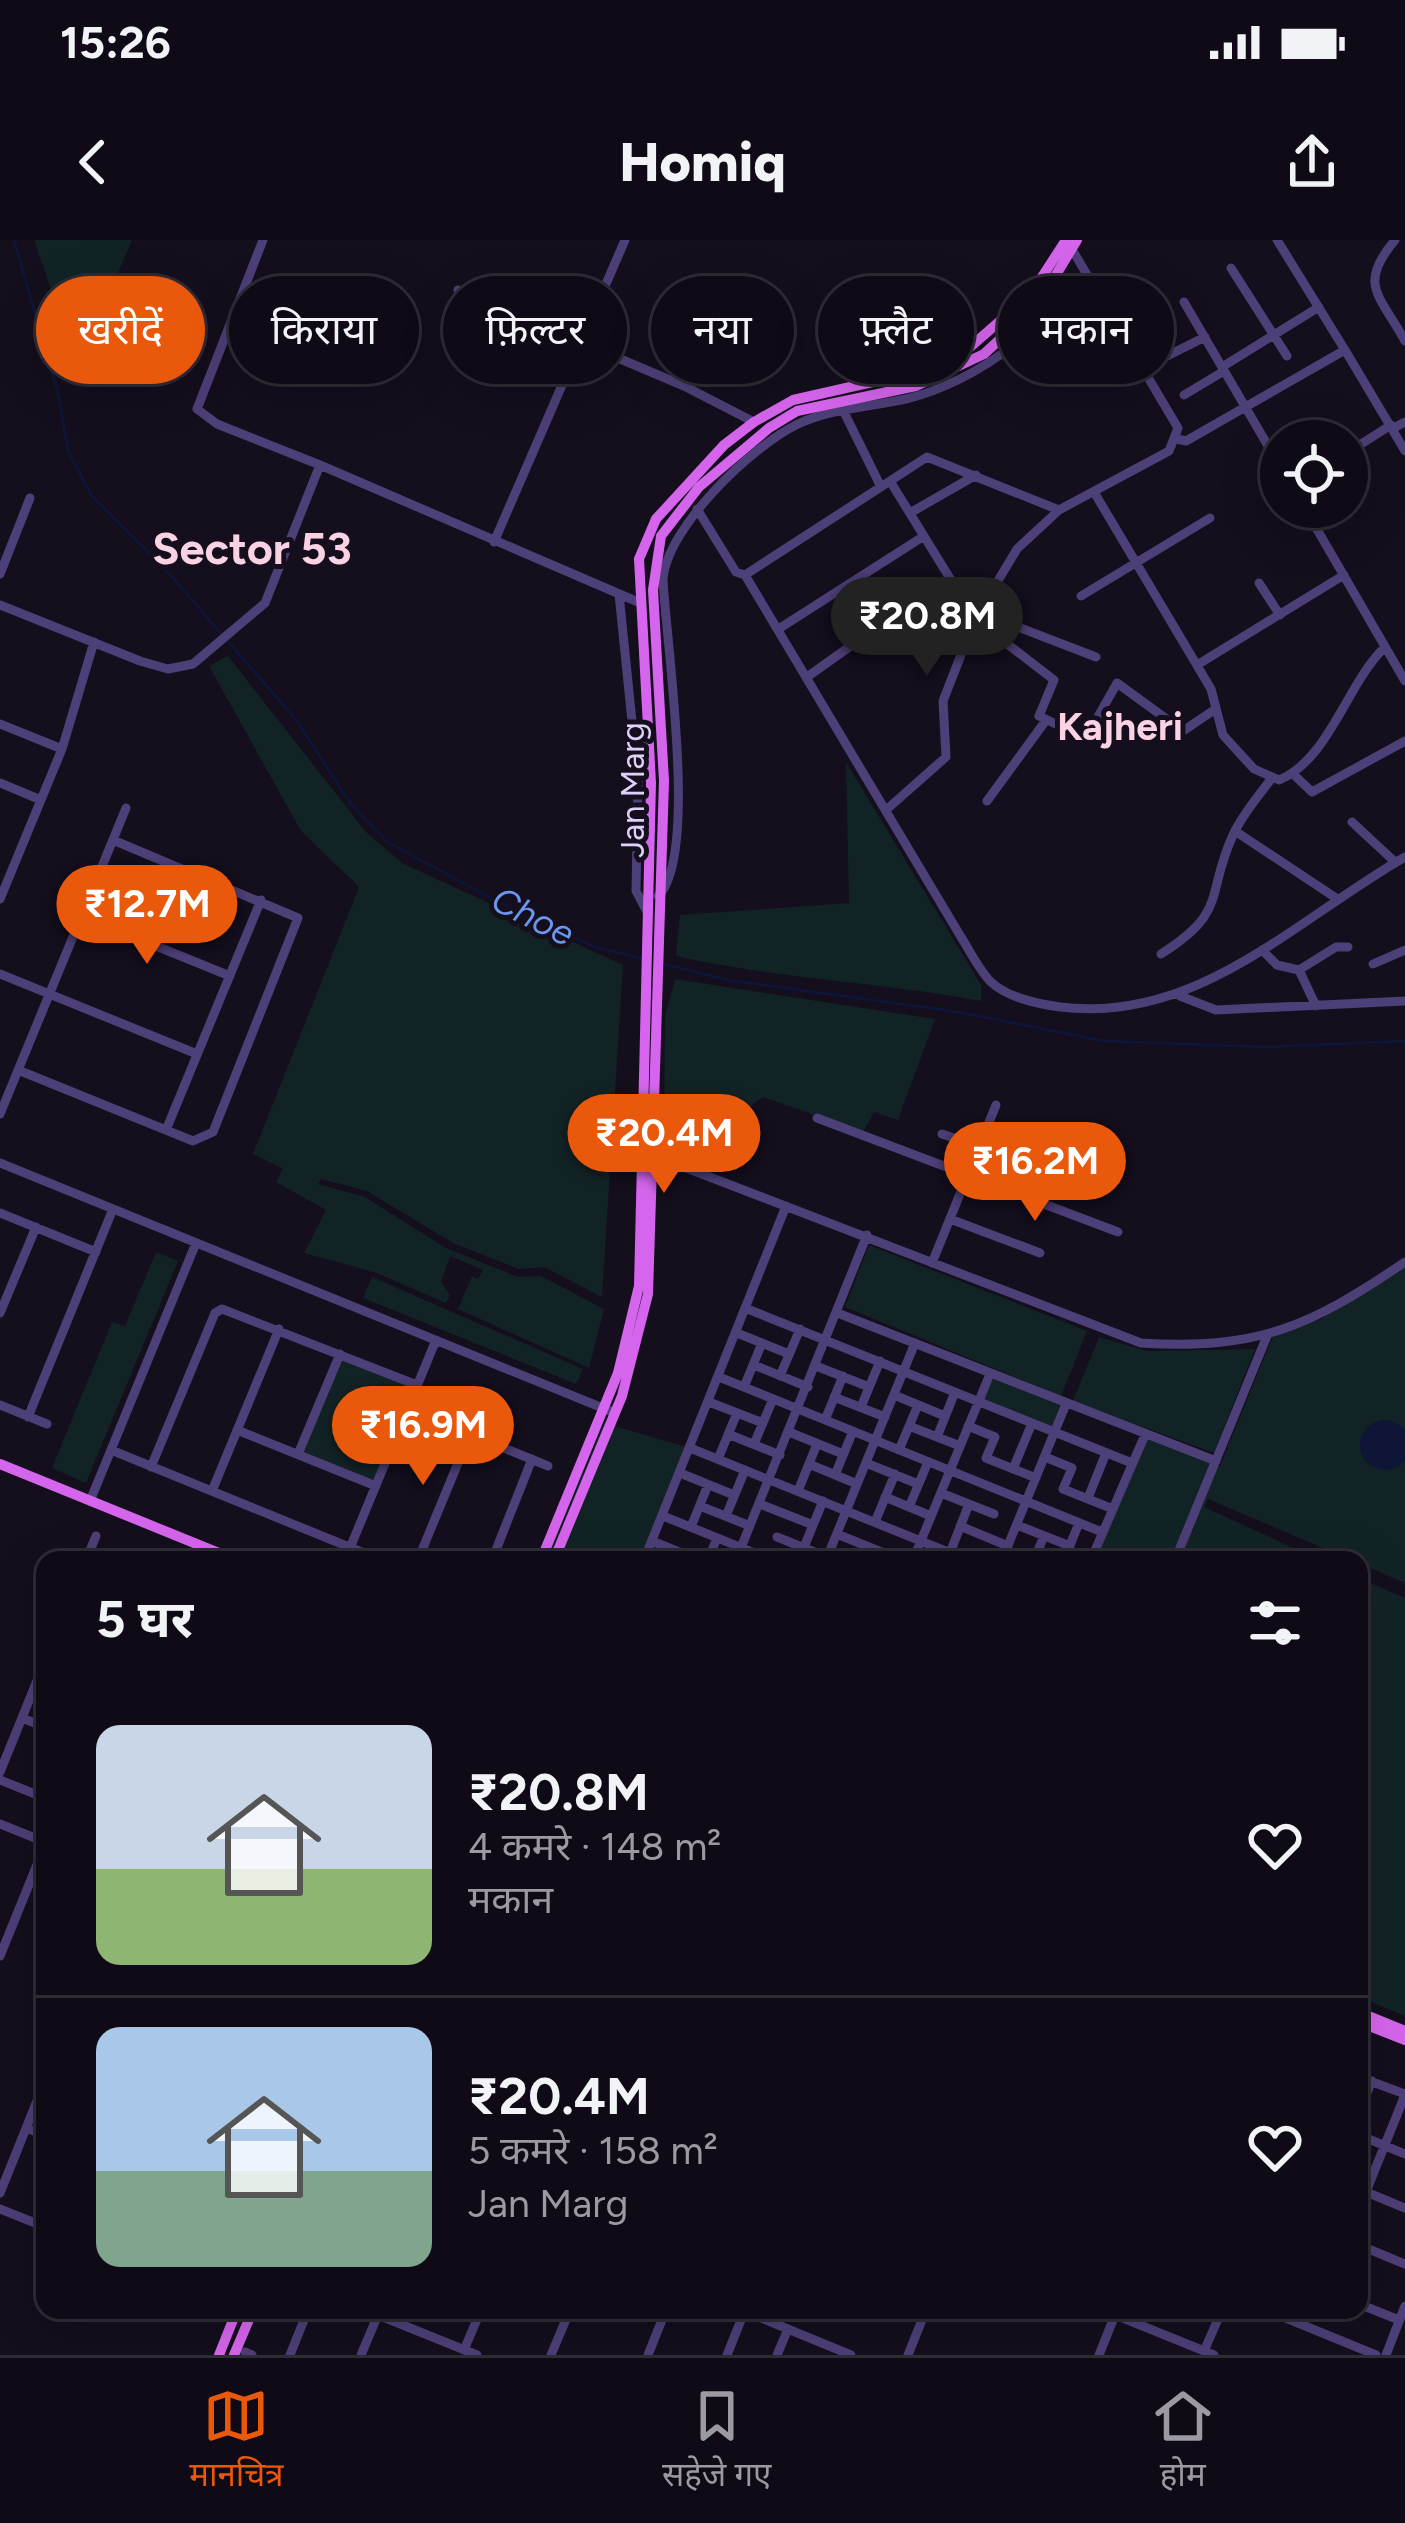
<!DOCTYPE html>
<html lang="hi">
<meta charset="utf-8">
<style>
body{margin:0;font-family:Figtree,"Noto Sans Devanagari",sans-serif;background:#1d1823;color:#f1f3f6;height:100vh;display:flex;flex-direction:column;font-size:45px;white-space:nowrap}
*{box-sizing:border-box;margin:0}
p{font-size:39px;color:#9b9aa1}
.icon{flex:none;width:66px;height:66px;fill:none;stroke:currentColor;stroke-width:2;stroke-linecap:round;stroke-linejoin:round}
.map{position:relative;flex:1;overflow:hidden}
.drawer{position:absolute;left:36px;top:1311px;width:1332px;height:768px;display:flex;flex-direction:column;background:#0f0a16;border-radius:24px;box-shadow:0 12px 48px #0002,0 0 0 3px #2f2b35}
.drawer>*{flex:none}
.top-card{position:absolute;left:36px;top:36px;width:1335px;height:108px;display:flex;gap:24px}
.buttons{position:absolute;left:1260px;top:180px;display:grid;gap:24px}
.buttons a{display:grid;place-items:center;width:108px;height:108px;border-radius:50%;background:#0f0a16;box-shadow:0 12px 48px #0002,0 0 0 3px #2f2b35;font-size:60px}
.price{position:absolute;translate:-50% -102px;padding:0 27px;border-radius:42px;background:#ea580c;color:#fff;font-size:39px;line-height:78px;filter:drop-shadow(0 3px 6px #0008)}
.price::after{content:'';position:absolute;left:50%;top:72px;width:36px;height:27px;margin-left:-18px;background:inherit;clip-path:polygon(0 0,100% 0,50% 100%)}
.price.selected{background:#222;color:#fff}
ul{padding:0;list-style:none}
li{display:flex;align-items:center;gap:36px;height:300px;padding:0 60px}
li+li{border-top:3px solid #2f2b35}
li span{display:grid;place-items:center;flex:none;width:336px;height:240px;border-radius:24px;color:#555}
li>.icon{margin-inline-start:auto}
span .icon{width:144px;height:144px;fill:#fffc;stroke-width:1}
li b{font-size:51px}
h2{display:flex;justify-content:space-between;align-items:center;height:144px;padding:0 60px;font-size:51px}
.tag{padding:0 42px;border-radius:54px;background:#0f0a16;box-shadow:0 12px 48px #0002,0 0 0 3px #2f2b35;font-size:42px;line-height:108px}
.tag.selected{background:#ea580c;color:#fff}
.status{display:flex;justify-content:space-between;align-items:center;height:84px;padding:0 60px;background:#0f0a16;direction:ltr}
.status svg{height:33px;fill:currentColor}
header{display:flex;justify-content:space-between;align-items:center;height:156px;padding:0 60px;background:#0f0a16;font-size:54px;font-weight:800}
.menu{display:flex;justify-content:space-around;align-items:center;height:168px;border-top:3px solid #2f2b35;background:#0f0a16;font-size:33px;color:#9b9aa1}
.menu a{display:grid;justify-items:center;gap:6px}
.menu .selected{color:#ea580c}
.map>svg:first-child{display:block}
</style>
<div class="status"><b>15:26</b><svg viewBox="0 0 49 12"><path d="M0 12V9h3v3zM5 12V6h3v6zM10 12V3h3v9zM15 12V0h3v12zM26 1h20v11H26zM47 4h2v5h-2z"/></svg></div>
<header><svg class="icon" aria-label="back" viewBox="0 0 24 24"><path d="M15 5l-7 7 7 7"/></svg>Homiq<svg class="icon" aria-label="share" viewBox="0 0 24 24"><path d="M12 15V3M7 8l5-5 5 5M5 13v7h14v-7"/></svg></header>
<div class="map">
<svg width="1405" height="2115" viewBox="0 0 1405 2115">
<rect width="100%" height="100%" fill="#140e1d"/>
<path fill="#122326" d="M34 0H132L78 127Z
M228 416 366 592 402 623 623 725 602 1057 544 1027 519 1029 453 1003 367 951 321 939 318 944 365 957 446 1008 518 1037 541 1036 604 1069 589 1128 458 1069 472 1036 478 1039 483 1030 450 1016 441 1042 450 1055 446 1063 374 1032 304 1013 326 970 276 942 283 929 253 914 359 647 301 591 209 426Z
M846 522 981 745V761C880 742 777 739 676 716L680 675 849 663Z
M675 739 935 779 898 880 874 872 863 892 763 857 753 864 725 926 664 903 665 776Z
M869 1005 1087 1091 1061 1156 845 1067Z
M156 1012 178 1021 86 1243 52 1228 112 1082 125 1086Z
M1405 1022V1343L1208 1259 1204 1267 1320 1320H1095L1146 1197 1220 1226 1273 1096 1321 1079Z
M372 1037 583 1129 576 1144 363 1058Z
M1099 1097 1147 1111 1255 1109 1214 1213 1073 1161Z
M340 1114 417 1145 376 1246 298 1214Z
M990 1134 1066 1164 1055 1192 978 1161Z
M604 1183 690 1208 647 1320H547Z
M1359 1338 1405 1358V1776L1359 1757Z"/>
<path fill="#0e1536" d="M1360 1205a25 25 0 1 1 50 0a25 25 0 1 1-50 0Z"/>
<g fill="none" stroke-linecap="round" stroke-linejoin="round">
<path stroke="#0e1536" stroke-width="3" d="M14 0 59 157 68 211 91 255 167 331 297 481 350 563 387 602 482 653 592 706 642 719
M663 724 728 740 958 772 1104 801 1267 807 1405 801"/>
<path stroke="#4d3f77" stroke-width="9" d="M263 0 197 169 217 184 320 225
M1277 0 1345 110
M1395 0C1357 45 1380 55 1405 101
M1070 6 1178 188 1169 211 1059 270 927 217 745 335 961 697C970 711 979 730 991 742 1008 758 1038 764 1060 767 1197 784 1295 680 1405 617
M1231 28 1287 116
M458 50 684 146 754 182
M1184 62 1281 228
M1146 85 1165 117 1205 97
M1222 127 1319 67
M1184 155 1224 131
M841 166 881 247
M1392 189 1405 211
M1177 199 1186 201 1345 110 1392 189 1405 182
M1347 213 1391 185
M890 241 975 379 1017 309 1059 270
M1094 252 1211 449 1223 495 1254 529 1279 540C1329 520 1347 443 1385 407
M1304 267 1405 441
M697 269 736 332 745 335
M910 273 976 235
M494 302 625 0
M0 334 30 258
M1259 343 1280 375
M619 354 638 540 636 651 646 670
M1081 356 1210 278
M0 365 140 421 168 429 193 424 265 363 320 225 638 362
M979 372 1096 417
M780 388 924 296
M1197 425 1344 335
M807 437 883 383
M0 484 62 509
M1292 533 1312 552 1405 501
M0 543 41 560
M987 561 1044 483
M886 570 946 517 943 461 975 379 1054 440 1039 476 1081 496 1090 491 1117 443 1183 491 1214 470
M1352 582 1395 622
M1235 591 1336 658
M658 656C699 618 666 401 663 340 666 288 752 206 798 184 832 168 870 167 906 159 947 149 981 130 1014 105 1033 91 1049 80 1046 54
M0 659 62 509 94 402
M82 676 230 736
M1262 710 1277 725 1299 730 1316 766
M1161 714C1229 671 1205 656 1233 595 1242 575 1258 557 1271 539
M1373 724 1405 710
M1299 730 1336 707H1348
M0 734 197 814
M1180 756 1216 770 1405 761
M18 830 193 901 213 892 298 678 113 600
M0 874 126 568
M817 878 1118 992
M166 890 261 660
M942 894 978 906
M655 916 1141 1103C1259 1110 1309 1087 1405 1022
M0 923 615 1173
M0 973 96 1012
M950 979 1040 1013
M932 1023 996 865
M745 1068 1132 1223
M0 1073 36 987
M840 1074 1216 1221
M737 1093 789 1114
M754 1125 808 1147
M816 1126 869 1147
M780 1136 800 1089
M719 1137 1102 1292
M744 1147 762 1103
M894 1155 945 1176
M834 1157 885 1177
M709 1162 763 1183
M0 1165 47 1184
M861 1167 880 1121
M408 1169 548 1226
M28 1177 113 969
M825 1180 843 1136
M909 1186 960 1206
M968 1186 995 1197 986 1218 1036 1238
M237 1190 376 1246
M789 1192 843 1214
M728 1194 780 1215
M937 1197 955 1152
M754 1204 773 1159
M690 1208 968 1320
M111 1210 381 1320
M899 1210 918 1165
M298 1214 340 1114
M1045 1217 1072 1228 1063 1249 1113 1269
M718 1219 737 1173
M866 1223 918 1244
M809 1224 857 1244
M151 1227 215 1073 222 1069 417 1145
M1013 1229 1032 1183
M680 1233 734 1255
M835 1235 853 1191
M212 1251 279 1089
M798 1251 817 1204
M941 1253 994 1274
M885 1257 931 1276
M1088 1258 1106 1213
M90 1261 196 1003
M760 1264 813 1285
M700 1266 750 1286
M909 1267 928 1222
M663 1276 772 1320
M726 1276 745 1230
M875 1282 895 1234
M1017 1285 1070 1306
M960 1286 1008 1306
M691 1287 708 1245
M837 1294 891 1316
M777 1297 827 1317
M652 1301 699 1320
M804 1307 823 1261
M350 1308 436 1100
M950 1313 969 1264
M86 1320 96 1296
M418 1320 470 1194
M492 1320 532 1219
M644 1320 786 966
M708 1320 717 1298
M736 1320 867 995
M826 1320 915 1103
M913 1320 990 1134
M1002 1320 1066 1164
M1034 1320 1044 1296
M1064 1320 1079 1283
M1091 1320 1144 1197
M1175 1320 1267 1096
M22 1478 45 1487
M0 1532 45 1421
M0 1540 45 1558
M0 1584 45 1602
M0 1716 45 1605
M1359 1837 1405 1854
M1359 1871 1372 1841
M26 1888 45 1895
M1359 1895 1405 1914
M1359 1949 1405 1968
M0 1953 45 1841
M0 1969 45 1987
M1359 1969 1405 1855
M1359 2005 1405 2024
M1359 2064 1399 2080
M1103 2070 1214 2115
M1266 2070 1376 2115
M744 2071 851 2115
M378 2075 477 2115
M464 2110 481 2070
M1204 2111 1222 2070
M245 2112 252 2115
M290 2115 308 2070
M361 2115 380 2070
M551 2115 570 2070
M648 2115 666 2070
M727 2115 745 2070
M777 2115 788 2089
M908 2115 926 2070
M1099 2115 1115 2075
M1386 2115 1405 2066"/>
<path stroke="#d565ec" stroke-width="10" d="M0 1224 236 1320
M541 1320 618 1133 639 1046 651 543 639 319 656 279 724 205 754 182 793 160 912 133 969 108 1031 54 1066 0
M554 1320 622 1156 648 1054 664 541 653 350 661 296 699 247 769 188 797 171 916 146 984 114 1039 63 1077 0
M1359 1772 1405 1791
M1359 1782 1405 1800
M219 2115 237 2070
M234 2115 253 2070"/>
</g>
<g text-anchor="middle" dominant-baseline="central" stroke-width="10" stroke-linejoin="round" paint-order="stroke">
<g font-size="33" fill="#ded1f9" stroke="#140e1d">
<text transform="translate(632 550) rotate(-90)">Jan Marg</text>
</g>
<g font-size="36" font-style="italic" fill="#6b96ed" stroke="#140e1d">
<text transform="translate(533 676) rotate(27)">Choe</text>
</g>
<g font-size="39" font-weight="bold" fill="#f9d2e3" stroke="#140e1d">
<text x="1120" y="486">Kajheri</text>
</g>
<g font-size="45" font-weight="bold" fill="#f9d2e3" stroke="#140e1d">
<text x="252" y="308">Sector 53</text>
</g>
</g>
</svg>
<div class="buttons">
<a><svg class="icon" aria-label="locate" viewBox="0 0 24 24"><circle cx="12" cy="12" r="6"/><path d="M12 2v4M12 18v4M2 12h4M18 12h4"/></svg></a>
</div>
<b class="price selected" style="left:927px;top:439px">₹20.8M</b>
<b class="price" style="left:147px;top:727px">₹12.7M</b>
<b class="price" style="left:664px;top:956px">₹20.4M</b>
<b class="price" style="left:1035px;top:984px">₹16.2M</b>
<b class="price" style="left:423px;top:1248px">₹16.9M</b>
<div class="top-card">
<a class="tag selected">खरीदें</a>
<a class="tag">किराया</a>
<a class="tag">फ़िल्टर</a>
<a class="tag">नया</a>
<a class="tag">फ़्लैट</a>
<a class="tag">मकान</a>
</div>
<section class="drawer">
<h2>5 घर<svg class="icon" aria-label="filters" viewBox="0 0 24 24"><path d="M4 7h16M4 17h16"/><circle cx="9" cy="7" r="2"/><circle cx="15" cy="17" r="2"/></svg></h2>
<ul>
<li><span style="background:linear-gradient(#c9d6e8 60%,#8fb573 0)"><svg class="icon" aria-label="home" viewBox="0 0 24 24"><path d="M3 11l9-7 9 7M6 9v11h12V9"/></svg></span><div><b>₹20.8M</b><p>4 कमरे · 148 m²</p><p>मकान</p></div><svg class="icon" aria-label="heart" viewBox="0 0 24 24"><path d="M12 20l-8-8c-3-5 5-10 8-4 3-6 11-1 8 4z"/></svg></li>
<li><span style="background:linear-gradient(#a9c7e8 60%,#7fa58c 0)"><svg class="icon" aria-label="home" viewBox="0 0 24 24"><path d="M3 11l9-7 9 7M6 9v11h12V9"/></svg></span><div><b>₹20.4M</b><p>5 कमरे · 158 m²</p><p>Jan Marg</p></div><svg class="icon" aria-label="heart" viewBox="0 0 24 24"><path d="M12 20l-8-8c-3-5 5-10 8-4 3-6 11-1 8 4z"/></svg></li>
</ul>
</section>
</div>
<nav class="menu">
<a class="selected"><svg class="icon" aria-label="map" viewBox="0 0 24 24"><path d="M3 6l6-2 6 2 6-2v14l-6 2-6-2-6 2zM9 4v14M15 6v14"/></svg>मानचित्र</a>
<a><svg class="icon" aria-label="saved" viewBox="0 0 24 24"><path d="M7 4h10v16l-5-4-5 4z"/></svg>सहेजे गए</a>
<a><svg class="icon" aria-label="home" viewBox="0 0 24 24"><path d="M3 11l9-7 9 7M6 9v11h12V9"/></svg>होम</a>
</nav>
